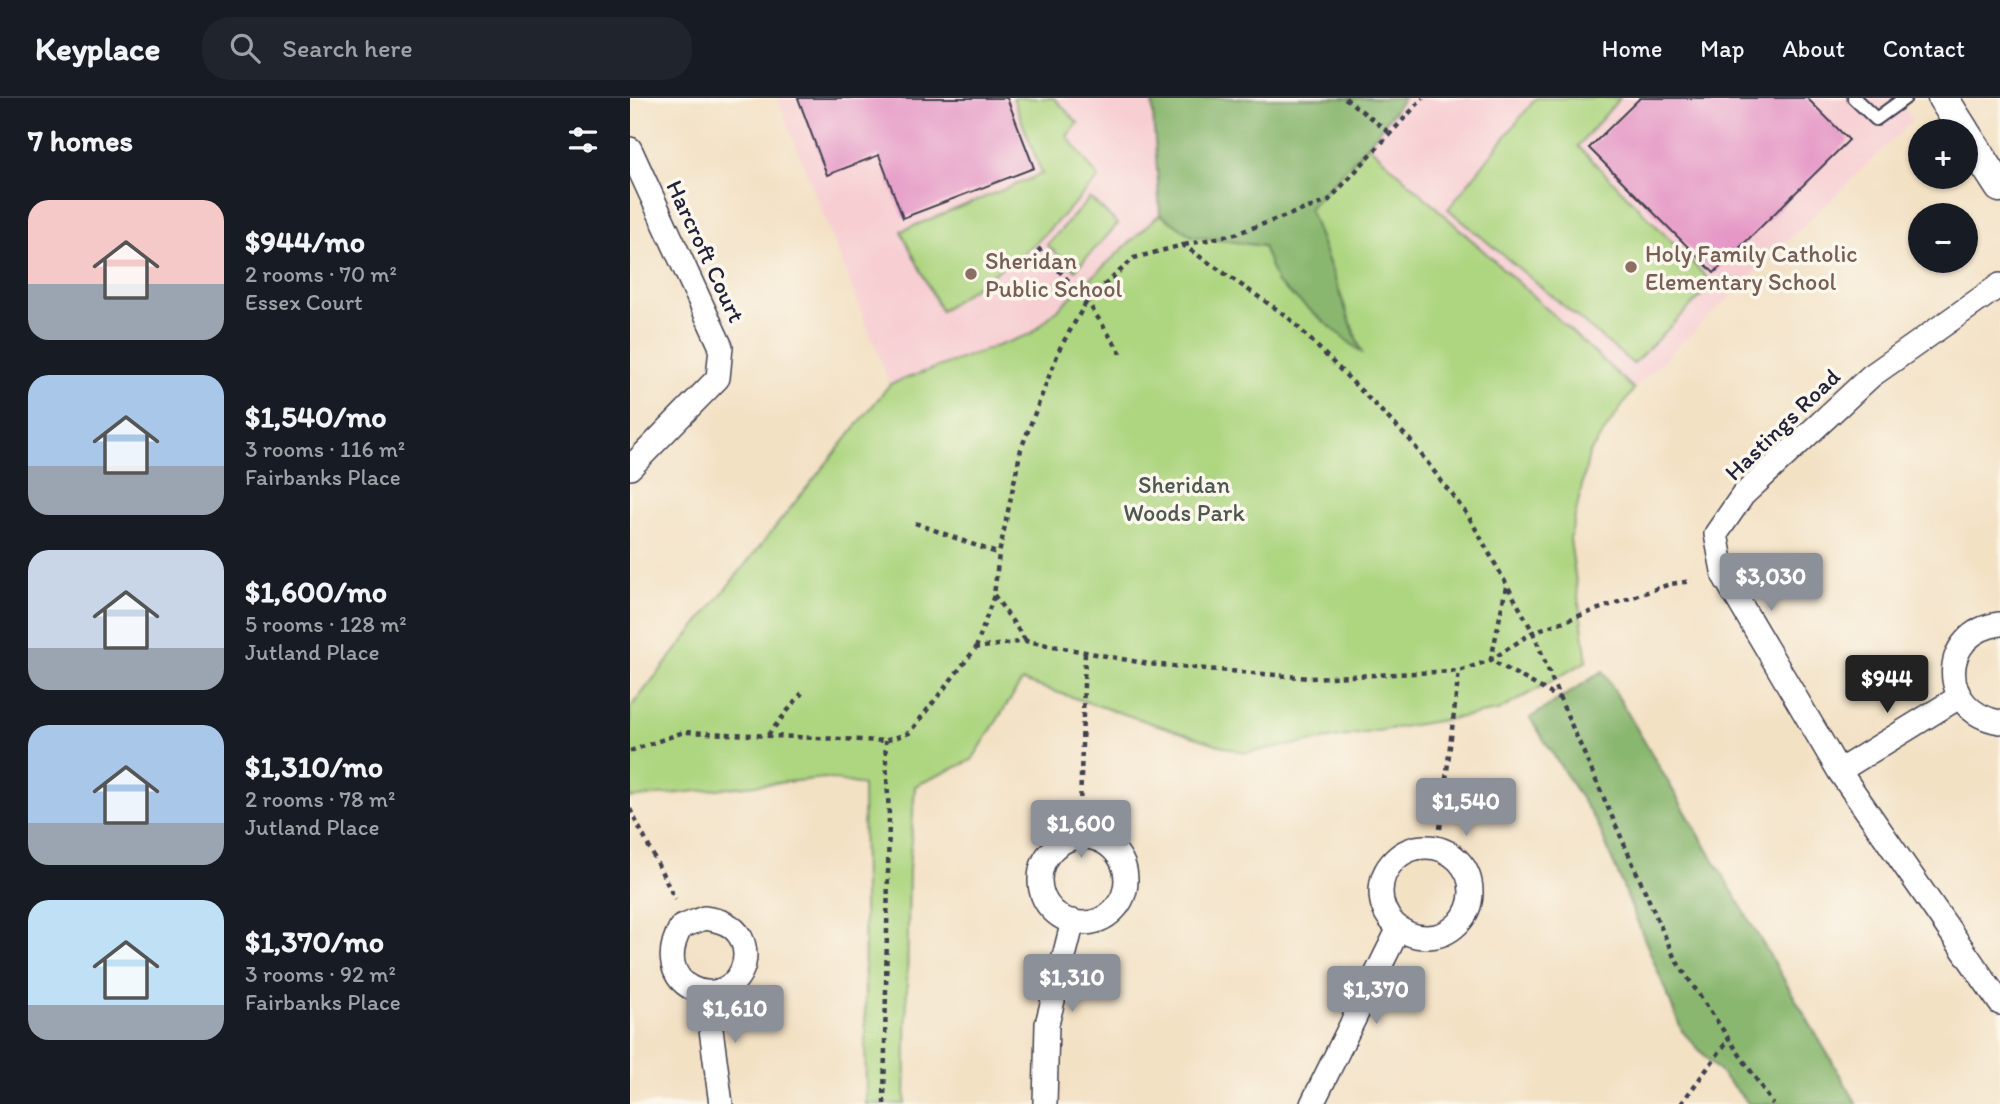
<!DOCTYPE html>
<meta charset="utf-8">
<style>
body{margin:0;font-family:Itim,sans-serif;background:#20242c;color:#f1f3f6;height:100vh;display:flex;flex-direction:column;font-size:26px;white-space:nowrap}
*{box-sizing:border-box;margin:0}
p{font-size:23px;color:#9ea1a6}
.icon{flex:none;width:38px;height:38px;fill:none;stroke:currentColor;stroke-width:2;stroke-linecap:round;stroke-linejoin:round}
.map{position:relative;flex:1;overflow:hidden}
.side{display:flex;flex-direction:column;background:#171b24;width:630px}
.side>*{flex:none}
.controls{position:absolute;left:1278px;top:21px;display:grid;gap:14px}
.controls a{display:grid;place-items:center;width:70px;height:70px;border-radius:50%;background:#171b24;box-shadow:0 2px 5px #0004;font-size:35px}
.price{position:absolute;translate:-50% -60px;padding:0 16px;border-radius:7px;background:#8c9099;color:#fff;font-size:23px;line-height:46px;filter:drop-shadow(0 2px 4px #0008)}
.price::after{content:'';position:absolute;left:50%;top:42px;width:21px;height:16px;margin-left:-10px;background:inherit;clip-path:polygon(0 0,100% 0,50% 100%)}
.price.active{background:#222;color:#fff}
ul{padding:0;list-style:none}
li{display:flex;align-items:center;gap:21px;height:175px;padding:0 28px}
li span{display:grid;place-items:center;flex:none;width:196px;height:140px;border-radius:21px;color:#555}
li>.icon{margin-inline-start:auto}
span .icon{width:84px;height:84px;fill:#fffc;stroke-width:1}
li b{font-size:30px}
h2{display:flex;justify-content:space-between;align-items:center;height:84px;padding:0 28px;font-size:30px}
header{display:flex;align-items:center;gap:42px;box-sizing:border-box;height:98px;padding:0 35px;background:#171b24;border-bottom:2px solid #363941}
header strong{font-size:33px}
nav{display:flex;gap:38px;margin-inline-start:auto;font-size:24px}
.search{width:490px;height:63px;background:#20242c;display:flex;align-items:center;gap:18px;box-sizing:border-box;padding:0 24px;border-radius:28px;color:#9ea1a6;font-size:26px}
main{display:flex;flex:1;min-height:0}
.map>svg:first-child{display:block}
</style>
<header>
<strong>Keyplace</strong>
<div class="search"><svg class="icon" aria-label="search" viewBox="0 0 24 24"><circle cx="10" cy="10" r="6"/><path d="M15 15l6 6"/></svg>Search here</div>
<nav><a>Home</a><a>Map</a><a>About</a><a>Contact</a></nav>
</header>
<main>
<section class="side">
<h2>7 homes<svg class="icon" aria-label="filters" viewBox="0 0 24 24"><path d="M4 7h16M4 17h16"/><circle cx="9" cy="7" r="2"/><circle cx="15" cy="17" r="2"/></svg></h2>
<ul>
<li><span style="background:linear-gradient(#f6c9c9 60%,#9aa5b1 0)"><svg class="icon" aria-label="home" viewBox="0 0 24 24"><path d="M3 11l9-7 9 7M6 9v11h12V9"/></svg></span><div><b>$944/mo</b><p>2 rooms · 70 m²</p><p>Essex Court</p></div></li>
<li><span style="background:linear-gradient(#a9c7e8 65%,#9aa5b1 0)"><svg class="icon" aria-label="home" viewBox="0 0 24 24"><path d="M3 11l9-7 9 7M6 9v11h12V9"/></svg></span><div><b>$1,540/mo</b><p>3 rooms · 116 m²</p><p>Fairbanks Place</p></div></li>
<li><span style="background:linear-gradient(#c9d6e8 70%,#9aa5b1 0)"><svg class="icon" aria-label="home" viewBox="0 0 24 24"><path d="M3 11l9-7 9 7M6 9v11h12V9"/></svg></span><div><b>$1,600/mo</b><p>5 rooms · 128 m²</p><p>Jutland Place</p></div></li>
<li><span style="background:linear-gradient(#a9c7e8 70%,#9aa5b1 0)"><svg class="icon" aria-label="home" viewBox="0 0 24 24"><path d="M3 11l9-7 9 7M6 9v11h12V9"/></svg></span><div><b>$1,310/mo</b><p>2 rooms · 78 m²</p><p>Jutland Place</p></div></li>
<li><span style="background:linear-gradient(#bfe0f5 75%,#9aa5b1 0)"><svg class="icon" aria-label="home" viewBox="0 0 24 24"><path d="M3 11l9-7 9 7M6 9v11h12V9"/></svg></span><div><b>$1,370/mo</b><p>3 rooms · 92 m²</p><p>Fairbanks Place</p></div></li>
</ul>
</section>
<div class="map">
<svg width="1370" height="1006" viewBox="0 0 1370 1006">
<rect width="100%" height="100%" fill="#fbf7ec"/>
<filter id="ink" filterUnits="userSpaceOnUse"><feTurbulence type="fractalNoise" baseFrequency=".0143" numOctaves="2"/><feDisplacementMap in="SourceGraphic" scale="14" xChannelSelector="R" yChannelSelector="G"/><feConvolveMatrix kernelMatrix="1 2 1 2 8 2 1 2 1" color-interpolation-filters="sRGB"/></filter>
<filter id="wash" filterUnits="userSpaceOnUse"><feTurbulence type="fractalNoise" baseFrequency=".00686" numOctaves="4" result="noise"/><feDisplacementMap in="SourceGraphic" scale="28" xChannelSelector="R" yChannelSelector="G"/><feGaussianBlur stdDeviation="1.57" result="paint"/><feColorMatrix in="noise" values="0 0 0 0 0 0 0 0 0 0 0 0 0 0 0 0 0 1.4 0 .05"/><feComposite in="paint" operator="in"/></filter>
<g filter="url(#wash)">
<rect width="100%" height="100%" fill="#f3e1c4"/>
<path fill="#f7cfd3" d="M147 0H522L530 116 401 236 260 286Z
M774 0H1267L1283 22 1004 291 738 47Z"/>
<path fill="#aed681" stroke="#687c5e" stroke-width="2" d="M383 0H424L448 25 437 38 469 80 404 147 311 213 271 133 412 76Z
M906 0H990L948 48 1083 186 1003 266 818 111Z
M738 47 1004 291 959 356 940 441 957 563 868 613 614 655 392 583 342 662 285 688 279 772 275 1006H236L233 687 195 680 0 700V610L260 286 401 236 530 116 562 138 633 148 647 185 731 253 679 110Z
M460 100 488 126 445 172 417 147Z"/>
<path fill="#8ab76f" stroke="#566c55" stroke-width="2" d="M522 0H774L738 47 679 110 731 254 647 185 633 148 562 138 530 116Z
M973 573 1227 1006H1119L1052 933 968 727 900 620Z"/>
<g id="blocks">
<path fill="#e598c6" d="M168 0H377L404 70 273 120 249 57 197 77Z
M1010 0H1177L1219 42 1084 175 959 50Z"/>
</g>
</g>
<g filter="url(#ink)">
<use href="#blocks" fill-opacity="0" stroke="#413f50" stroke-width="2"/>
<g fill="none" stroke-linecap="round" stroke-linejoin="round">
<g stroke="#413f50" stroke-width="16">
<path id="service" d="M1224 0 1246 21 1275 0"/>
</g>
<g stroke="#413f50" stroke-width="26">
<path id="minor" d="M0 51 91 249 88 280 0 370
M1370 187 1241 278 1113 397 1086 436 1094 478 1209 673 1370 905
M1370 526C1308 534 1308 614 1370 624
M1209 673 1329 599
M410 782a43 43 0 1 1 86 0a43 43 0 1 1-86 0Z
M751 794a45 45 0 1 1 90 0a45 45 0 1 1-90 0Z
M74 820C90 822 103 826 111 840 116 850 116 862 112 872 92 917 17 889 51 829Z
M76 894 91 1006
M415 1006 417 926 443 823
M682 1006 769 830"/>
</g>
<g stroke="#413f50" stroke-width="33">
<path id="tertiary" d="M1313 0 1334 33
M1335 35 1370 89"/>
</g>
<path stroke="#413f50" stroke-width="4.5" stroke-dasharray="5 5" stroke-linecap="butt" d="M715 0 761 36
M554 147 605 136 698 103 793 0
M408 150 457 203 492 257
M285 425 369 456
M876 489 861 562 929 600
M364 497 396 543
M346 550 364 497 369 456 391 351 430 250 457 203 504 160 553 147 658 219 780 342 839 419 903 534 930 601 1045 861 1143 1006
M138 637 172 595
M0 653 54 634 255 643 279 635 346 550 396 543 519 566 680 580 829 573 861 562 903 534 1040 486 1062 483
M450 710 455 554
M0 711 45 801
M810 731 829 573
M254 1006 259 717 255 643
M1051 1006 1099 941"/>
<use href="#service" stroke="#fff" stroke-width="12"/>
<use href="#minor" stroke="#fff" stroke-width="23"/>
<use href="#tertiary" stroke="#fff" stroke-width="30"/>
</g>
</g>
<g fill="#8d6e63" stroke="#fbf7ec" stroke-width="2.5">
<circle cx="1001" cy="169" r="7"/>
<circle cx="341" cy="176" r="7"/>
</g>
<g text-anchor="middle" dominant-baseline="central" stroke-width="7" stroke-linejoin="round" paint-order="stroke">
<g font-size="24" fill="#22223b" stroke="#fbf7ec">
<text transform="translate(76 153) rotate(65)">Harcroft Court</text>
<text transform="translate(1152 326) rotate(-44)">Hastings Road</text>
</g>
<g font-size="24" fill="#785e54" stroke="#fbf7ec" text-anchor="start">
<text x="1015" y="155">Holy Family Catholic<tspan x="1015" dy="28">Elementary School</tspan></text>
<text x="355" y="162">Sheridan<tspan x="355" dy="28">Public School</tspan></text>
</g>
<g font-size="24" fill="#4c5850" stroke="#fbf7ec">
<text x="554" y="386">Sheridan<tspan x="554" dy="28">Woods Park</tspan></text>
</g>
</g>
</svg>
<div class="controls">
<a>+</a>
<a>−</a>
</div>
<b class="price" style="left:1141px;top:515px">$3,030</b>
<b class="price active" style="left:1257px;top:617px">$944</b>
<b class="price" style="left:836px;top:740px">$1,540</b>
<b class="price" style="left:451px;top:762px">$1,600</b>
<b class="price" style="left:442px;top:916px">$1,310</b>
<b class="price" style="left:746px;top:928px">$1,370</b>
<b class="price" style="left:105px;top:947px">$1,610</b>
</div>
</main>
